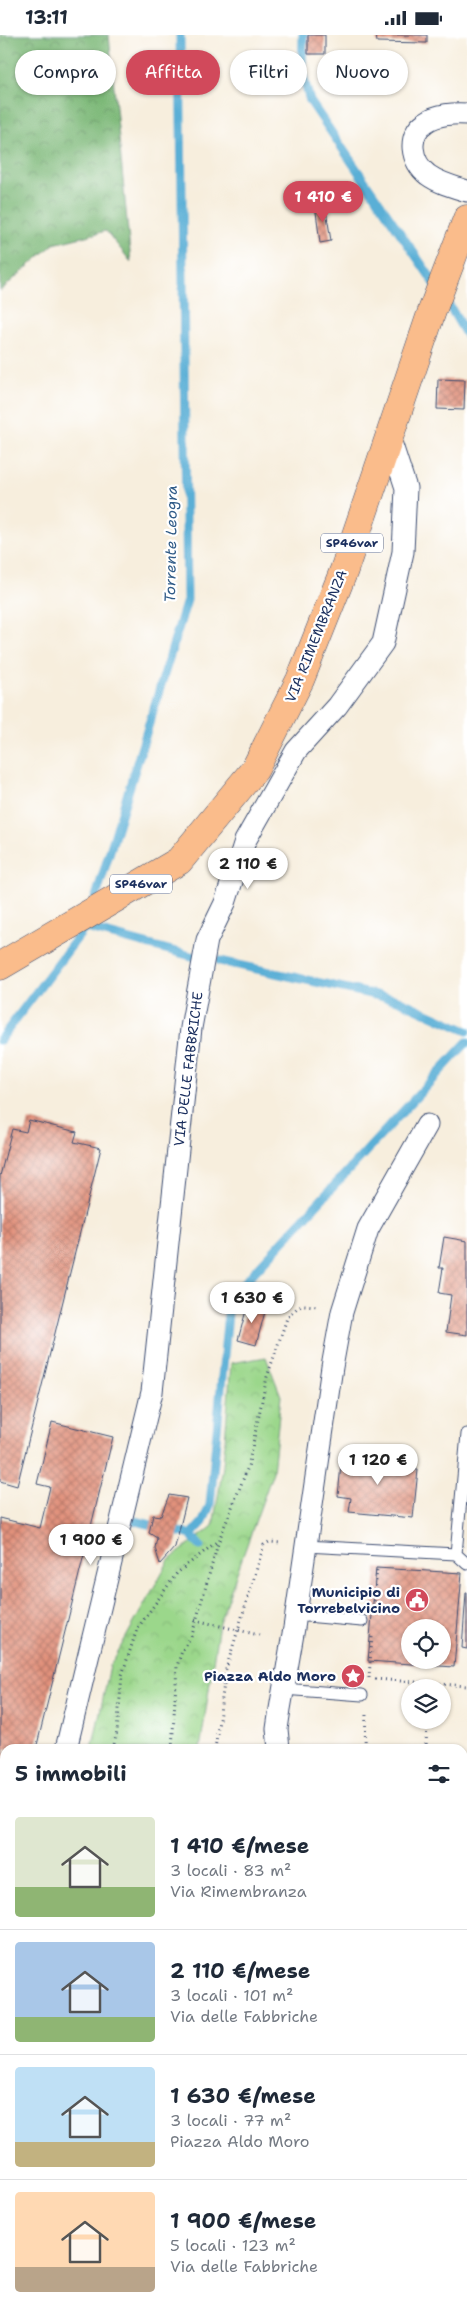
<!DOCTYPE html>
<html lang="it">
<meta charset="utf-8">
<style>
body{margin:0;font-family:"Shantell Sans",sans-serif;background:#f6f6f7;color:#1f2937;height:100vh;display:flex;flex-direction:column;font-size:19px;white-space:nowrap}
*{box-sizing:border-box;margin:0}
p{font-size:16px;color:#747a83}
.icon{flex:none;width:28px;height:28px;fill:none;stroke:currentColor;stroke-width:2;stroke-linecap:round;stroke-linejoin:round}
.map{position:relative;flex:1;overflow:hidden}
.panel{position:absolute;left:0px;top:1709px;width:468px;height:571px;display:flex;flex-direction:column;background:#fff;border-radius:15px 15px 0 0;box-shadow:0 1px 4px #0004}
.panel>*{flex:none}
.guide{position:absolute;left:15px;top:15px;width:438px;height:45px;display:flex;gap:10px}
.controls{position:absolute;left:401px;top:1584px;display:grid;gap:10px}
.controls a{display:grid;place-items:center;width:50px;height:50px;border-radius:50%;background:#fff;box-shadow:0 1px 4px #0004;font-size:25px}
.price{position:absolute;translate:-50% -42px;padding:0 11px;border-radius:18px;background:#fff;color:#222;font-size:16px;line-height:32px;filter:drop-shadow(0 1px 2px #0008)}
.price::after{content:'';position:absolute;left:50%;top:30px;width:15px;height:11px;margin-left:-8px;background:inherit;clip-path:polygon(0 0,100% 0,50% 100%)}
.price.current{background:#d1495b;color:#fff}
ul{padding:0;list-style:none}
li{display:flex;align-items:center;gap:15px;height:125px;padding:0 15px}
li+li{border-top:1px solid #e0e1e3}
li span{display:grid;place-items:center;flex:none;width:140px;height:100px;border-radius:5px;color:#555}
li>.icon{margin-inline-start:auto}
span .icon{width:60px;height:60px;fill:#fffc;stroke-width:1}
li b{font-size:21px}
h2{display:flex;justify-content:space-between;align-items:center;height:60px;padding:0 15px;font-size:21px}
.chip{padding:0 18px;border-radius:22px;background:#fff;box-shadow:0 1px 4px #0004;font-size:18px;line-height:45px}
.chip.current{background:#d1495b;color:#fff}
.status{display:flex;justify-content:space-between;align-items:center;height:35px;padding:0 25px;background:#fff;direction:ltr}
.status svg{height:14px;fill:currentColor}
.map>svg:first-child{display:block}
</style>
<div class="status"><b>13:11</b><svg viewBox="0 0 49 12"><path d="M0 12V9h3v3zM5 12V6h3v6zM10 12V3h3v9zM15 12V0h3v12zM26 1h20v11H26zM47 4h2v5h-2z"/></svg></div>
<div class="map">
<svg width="467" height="2279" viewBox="0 0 467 2279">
<defs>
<pattern id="forest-crowns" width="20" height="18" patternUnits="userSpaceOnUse" patternTransform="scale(1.25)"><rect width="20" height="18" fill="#7cb877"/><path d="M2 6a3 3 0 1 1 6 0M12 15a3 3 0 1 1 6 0" fill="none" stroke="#659665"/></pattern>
<pattern id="park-crowns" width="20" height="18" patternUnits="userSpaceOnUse" patternTransform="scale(1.25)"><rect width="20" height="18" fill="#9bd78b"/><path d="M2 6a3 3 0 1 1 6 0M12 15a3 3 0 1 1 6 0" fill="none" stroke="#85b97a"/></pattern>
<pattern id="building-cross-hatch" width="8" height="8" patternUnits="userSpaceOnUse" patternTransform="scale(1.25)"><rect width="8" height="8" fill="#e1917b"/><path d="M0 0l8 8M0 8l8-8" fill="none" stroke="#b67768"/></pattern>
</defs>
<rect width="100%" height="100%" fill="#fff"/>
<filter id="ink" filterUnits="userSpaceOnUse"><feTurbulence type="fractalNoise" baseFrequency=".02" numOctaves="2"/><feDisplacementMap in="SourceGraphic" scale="10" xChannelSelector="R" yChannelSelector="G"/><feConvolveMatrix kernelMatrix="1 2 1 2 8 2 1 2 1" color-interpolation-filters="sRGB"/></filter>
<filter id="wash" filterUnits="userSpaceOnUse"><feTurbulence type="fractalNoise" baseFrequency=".0096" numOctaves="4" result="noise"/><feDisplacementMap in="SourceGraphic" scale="20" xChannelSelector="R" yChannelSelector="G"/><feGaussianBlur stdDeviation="1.12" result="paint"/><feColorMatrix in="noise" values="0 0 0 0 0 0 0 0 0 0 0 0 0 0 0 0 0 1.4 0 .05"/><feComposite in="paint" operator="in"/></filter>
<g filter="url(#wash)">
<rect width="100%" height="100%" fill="#f7eedd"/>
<path fill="url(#forest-crowns)" stroke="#4c746a" d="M0 0H109L131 227 106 196 54 209 0 256Z"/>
<path fill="url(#park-crowns)" stroke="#5b8374" d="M266 1322 281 1361 273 1437 219 1588 200 1714H92L110 1631 169 1525 213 1491 223 1431 231 1328Z
M21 2275H52L51 2279H16Z"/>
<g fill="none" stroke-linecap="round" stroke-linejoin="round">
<path stroke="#5aafd6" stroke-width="9" d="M303 0 302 37 310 66 446 265 467 301
M94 868 187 565 180 0
M86 893 195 922
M220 926 398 965 467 996
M0 1005 87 890
M136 1486 191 1500 200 1511
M191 1500 203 1487 210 1470 228 1278 234 1259 467 1007"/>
</g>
<g id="blocks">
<path fill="url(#building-cross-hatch)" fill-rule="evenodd" d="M308 0H325V19H308Z
M376 0H427V8L377 7Z
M325 168 331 206 320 208 315 169Z
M438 344 465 345 464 375 437 374Z
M29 1085 77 1097 74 1107 101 1113 17 1451 0 1446V1141L12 1094 26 1097Z
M444 1202 467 1206V1300L446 1297 451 1260 439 1258 443 1233H439Z
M248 1268 266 1273 256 1310 238 1305Z
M52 1387 113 1402 36 1714H5V1746L0 1745V1483L40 1493 50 1452 37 1449Z
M356 1415 390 1418 389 1432 418 1435 413 1483 349 1477 351 1463 338 1461 341 1430 354 1431Z
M169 1460 187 1463 175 1512 160 1529 155 1513 157 1503 149 1498 153 1480 161 1481Z
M376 1533 462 1538 454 1632 368 1626ZM410 1592H442V1625H410Z
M466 1558H467V1614L462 1613Z
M0 1776 5 1777V1831L2 1843H0Z
M467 1820V1892L462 1893V1821Z
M462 1920H467V2141H465L462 2107Z
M2 2111 5 2112V2237L0 2238V2119Z
M462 2189H467V2279H413V2275H462Z
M134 2275H143L157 2279H133Z
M249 2275H311V2279H248Z"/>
</g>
</g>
<g filter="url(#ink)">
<use href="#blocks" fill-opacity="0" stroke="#3c4c71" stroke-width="1"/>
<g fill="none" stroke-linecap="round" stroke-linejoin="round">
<g stroke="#3c4c71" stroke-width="13">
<path id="service" d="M305 1511 456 1519 467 1529
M456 1519 467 1399
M295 1580 362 1586
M283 1654 362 1660"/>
</g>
<g stroke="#3c4c71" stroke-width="23">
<path id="minor" d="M467 79C455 78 437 79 426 87 406 100 411 127 428 140 439 148 454 152 467 156
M66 1714 152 1357 191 993 207 905 225 868 245 806 296 716 337 671 383 608 403 517 406 453 389 401
M279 1714 277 1694 280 1674 294 1593 332 1332 342 1277 368 1194 427 1090
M462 1735 467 1736
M462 1905H467
M0 2010 5 1988
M336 2279 337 2275"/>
</g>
<g stroke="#3c4c71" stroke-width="29">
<path id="tertiary" d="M462 2166 467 2165
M0 2256 5 2255"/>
</g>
<g stroke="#3c4c71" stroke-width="29">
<path id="primary" d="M0 931 179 826 255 734 300 645 344 535 432 276 467 184"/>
</g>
<path stroke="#3c4c71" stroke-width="3" stroke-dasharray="1 4" stroke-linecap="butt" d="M219 1505 248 1432 267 1342 287 1283 297 1273 304 1270 318 1271
M374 1571 377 1534
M195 1585 259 1600
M369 1643 372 1602
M375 1644 467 1651
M365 1711 366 1679
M113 1714 117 1697 122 1640 137 1594 177 1538 219 1505 192 1600 182 1616 177 1631 172 1714
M215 1714 226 1634 264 1510 269 1507 282 1508
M426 1714 427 1685
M462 1765H467
M0 1873 5 1864
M41 2279 42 2275"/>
<use href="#service" stroke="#fff" stroke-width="11"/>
<use href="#minor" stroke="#fff" stroke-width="21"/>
<use href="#tertiary" stroke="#fff" stroke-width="28"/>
<use href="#primary" stroke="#fabc8b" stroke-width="28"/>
</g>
</g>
<defs>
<g id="civic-disc" transform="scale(1.25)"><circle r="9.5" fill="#d1495b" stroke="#fff"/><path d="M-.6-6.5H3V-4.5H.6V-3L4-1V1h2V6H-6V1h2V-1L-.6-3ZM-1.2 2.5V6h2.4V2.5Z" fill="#fff"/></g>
<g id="sight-disc" transform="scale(1.25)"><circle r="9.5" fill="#d1495b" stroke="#fff"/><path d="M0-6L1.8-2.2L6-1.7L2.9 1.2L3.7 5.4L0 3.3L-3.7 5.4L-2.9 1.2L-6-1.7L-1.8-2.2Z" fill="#fff"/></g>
</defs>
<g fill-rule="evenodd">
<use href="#civic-disc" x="417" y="1565"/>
<use href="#sight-disc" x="353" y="1641"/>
</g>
<g text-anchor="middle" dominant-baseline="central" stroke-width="4.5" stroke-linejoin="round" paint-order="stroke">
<g fill="#fff" stroke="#5f6d8e" stroke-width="1">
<rect x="321" y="498.5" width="62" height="19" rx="4"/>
<rect x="110" y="839.5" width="62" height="19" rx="4"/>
</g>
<g font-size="12" font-weight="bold" fill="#1b2f5e">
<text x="352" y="508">SP46var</text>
<text x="141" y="849">SP46var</text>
</g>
<g font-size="14" fill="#1b2f5e" stroke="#fff">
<text transform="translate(316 601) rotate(-68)">VIA RIMEMBRANZA</text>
<text transform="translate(188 1034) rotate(-83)">VIA DELLE FABBRICHE</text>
</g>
<g font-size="14" font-weight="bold" fill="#1b2f5e" stroke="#fff" text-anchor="end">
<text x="400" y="1557">Municipio di<tspan x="400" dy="16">Torrebelvicino</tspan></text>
<text x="336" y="1641">Piazza Aldo Moro</text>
</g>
<g font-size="15" font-style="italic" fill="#315c88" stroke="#fff">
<text transform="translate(171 509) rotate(-89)">Torrente Leogra</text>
</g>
</g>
</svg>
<div class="controls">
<a><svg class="icon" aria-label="locate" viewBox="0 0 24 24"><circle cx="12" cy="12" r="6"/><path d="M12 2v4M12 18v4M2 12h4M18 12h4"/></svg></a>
<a><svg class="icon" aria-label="layers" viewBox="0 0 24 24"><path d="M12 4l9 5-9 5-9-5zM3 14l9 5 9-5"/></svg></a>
</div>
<b class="price current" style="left:323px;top:188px">1 410 €</b>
<b class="price" style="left:248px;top:855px">2 110 €</b>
<b class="price" style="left:252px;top:1289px">1 630 €</b>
<b class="price" style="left:378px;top:1451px">1 120 €</b>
<b class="price" style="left:91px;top:1531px">1 900 €</b>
<div class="guide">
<a class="chip">Compra</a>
<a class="chip current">Affitta</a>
<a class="chip">Filtri</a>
<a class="chip">Nuovo</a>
</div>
<section class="panel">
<h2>5 immobili<svg class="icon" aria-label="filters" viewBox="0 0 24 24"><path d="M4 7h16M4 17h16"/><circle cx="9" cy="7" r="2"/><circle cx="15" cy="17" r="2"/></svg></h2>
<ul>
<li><span style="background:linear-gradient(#dfe7d0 70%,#8fb573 0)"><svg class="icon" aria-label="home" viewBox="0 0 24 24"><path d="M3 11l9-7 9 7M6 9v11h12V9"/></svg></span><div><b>1 410 €/mese</b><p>3 locali · 83 m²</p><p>Via Rimembranza</p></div></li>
<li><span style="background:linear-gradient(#a9c7e8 75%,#8fb573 0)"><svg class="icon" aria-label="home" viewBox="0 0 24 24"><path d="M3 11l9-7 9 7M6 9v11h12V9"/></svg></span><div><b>2 110 €/mese</b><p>3 locali · 101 m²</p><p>Via delle Fabbriche</p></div></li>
<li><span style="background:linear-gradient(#bfe0f5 75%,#c2b280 0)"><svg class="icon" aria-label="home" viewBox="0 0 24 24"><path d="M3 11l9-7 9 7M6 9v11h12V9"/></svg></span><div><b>1 630 €/mese</b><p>3 locali · 77 m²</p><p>Piazza Aldo Moro</p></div></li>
<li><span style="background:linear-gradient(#ffd9b3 75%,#b9a48a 0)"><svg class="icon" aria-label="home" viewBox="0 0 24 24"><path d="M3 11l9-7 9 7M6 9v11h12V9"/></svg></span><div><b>1 900 €/mese</b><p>5 locali · 123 m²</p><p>Via delle Fabbriche</p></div></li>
</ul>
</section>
</div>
